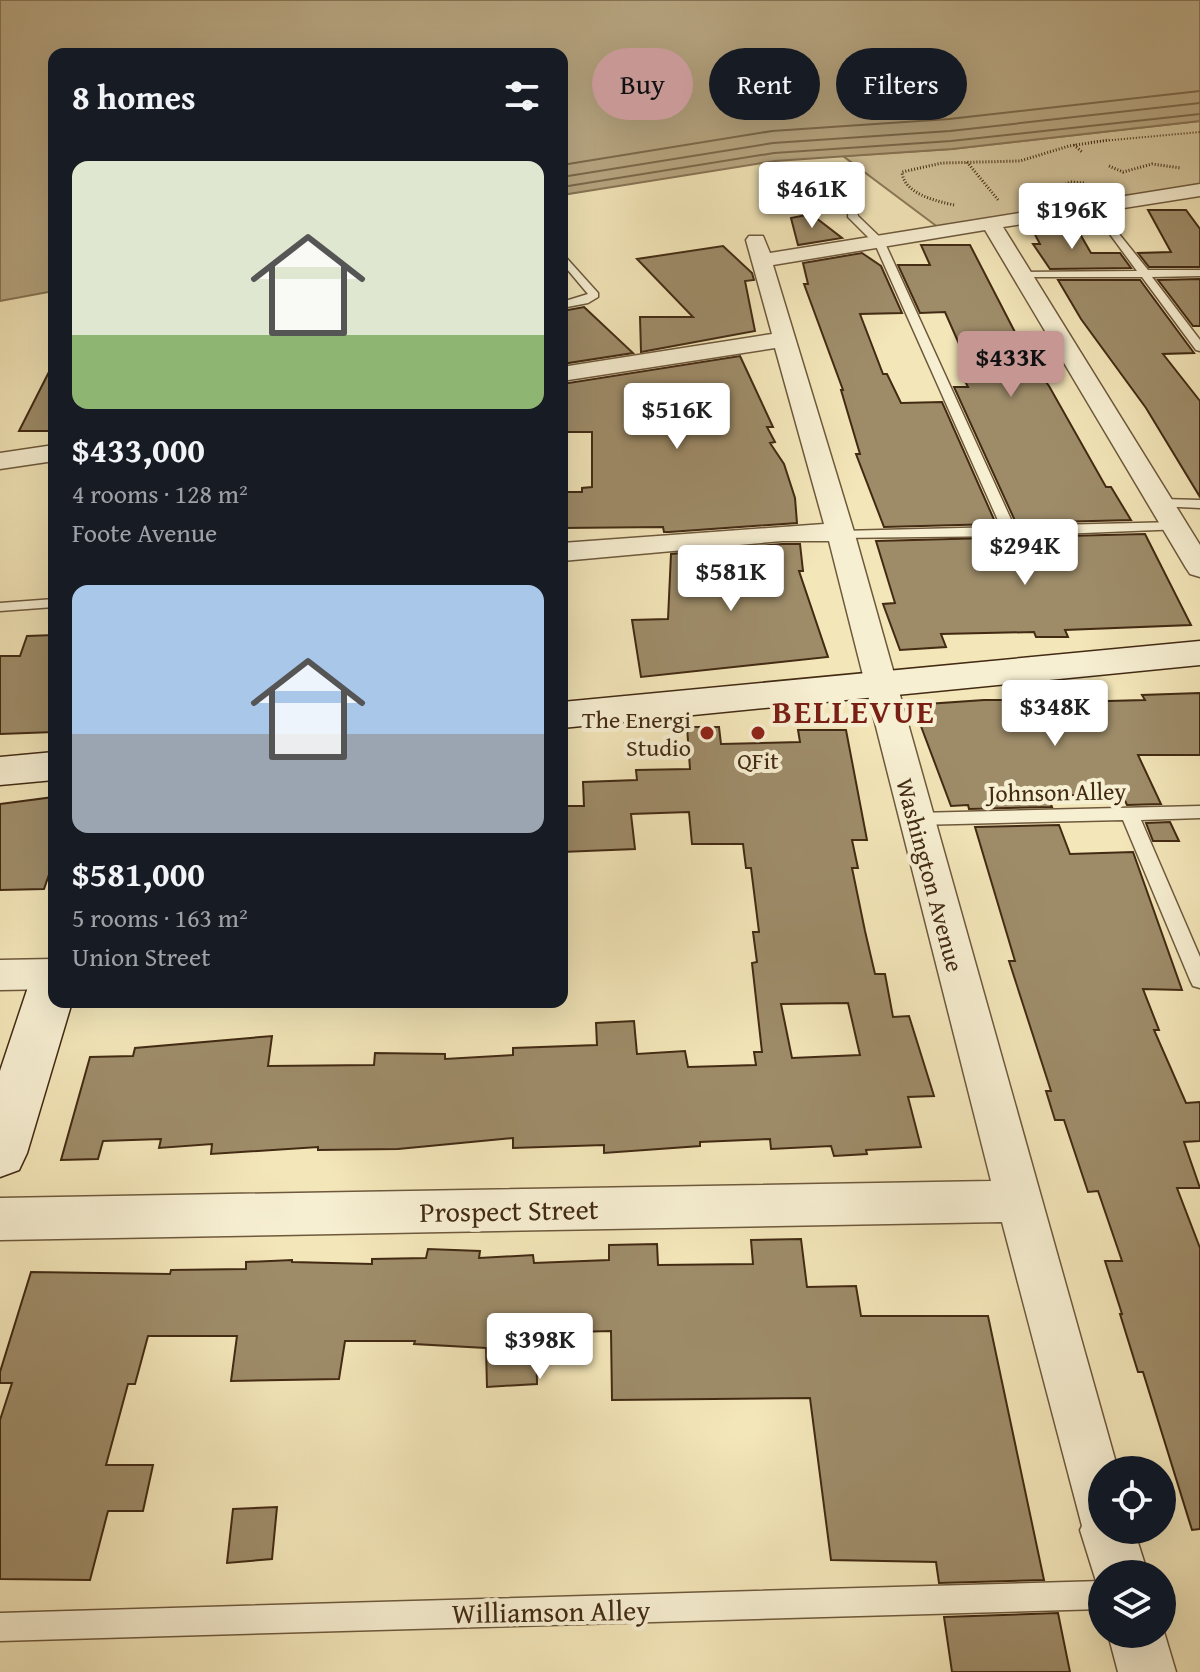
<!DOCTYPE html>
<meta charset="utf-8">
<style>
body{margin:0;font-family:"Gentium Book Plus",serif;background:#242831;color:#f1f3f6;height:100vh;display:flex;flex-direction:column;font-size:30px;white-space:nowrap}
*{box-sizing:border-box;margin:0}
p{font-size:26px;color:#9ea1a6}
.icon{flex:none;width:44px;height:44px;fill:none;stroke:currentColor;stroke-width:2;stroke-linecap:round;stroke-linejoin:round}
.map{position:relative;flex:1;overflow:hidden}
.details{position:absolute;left:48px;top:48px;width:520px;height:960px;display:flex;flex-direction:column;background:#171b24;border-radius:16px;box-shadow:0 8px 32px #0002}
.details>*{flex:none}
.hud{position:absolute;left:592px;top:48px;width:488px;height:72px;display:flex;gap:16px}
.controls{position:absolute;left:1088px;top:1456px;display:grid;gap:16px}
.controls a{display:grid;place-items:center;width:88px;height:88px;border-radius:50%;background:#171b24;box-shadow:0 8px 32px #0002;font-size:40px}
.price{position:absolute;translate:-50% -68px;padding:0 18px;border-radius:8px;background:#fff;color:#222;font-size:26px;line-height:52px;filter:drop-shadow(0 2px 4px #0008)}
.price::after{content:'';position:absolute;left:50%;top:48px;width:24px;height:18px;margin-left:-12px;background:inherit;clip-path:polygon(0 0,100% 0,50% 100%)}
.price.current{background:#c59692;color:#111}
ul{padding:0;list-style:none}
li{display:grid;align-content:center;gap:16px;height:424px;padding:0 24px}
li span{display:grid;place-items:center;height:248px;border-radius:16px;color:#555}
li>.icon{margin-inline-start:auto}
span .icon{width:144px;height:144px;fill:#fffc;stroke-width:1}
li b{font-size:34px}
h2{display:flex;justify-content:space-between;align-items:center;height:96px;padding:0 24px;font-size:34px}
.pill{padding:0 28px;border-radius:36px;background:#171b24;box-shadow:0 8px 32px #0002;font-size:28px;line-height:72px}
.pill.current{background:#c59692;color:#111}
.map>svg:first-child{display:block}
</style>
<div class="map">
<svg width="1200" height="1672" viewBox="0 0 1200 1672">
<rect width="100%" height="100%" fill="#f3e6b9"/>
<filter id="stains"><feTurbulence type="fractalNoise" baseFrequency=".0025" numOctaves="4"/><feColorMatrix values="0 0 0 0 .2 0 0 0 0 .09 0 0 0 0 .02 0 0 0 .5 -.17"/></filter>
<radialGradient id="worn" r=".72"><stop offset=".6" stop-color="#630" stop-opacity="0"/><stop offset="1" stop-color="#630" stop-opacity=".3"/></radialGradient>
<path fill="#d5c69d" stroke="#8c7858" stroke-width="2" d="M1200 121V190L943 231 843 156 952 149Z"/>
<path fill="#b7a681" stroke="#887455" stroke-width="2" d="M0 0H1200V121L952 149 775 161 562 195V54H54V291L0 301Z"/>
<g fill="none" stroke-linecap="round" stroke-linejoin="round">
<path stroke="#7c684a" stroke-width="2" d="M562 165 772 131 949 119 1200 91
M562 177 773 143 950 131 1200 103
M562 187 774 153 951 141 1200 114"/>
</g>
<path fill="#9e8c69" stroke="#422a13" stroke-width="2" fill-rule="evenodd" d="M1148 210H1186L1200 229V267H1149L1138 253 1171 252Z
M811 214 842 238 798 245 791 218Z
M1031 227H1076L1091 253H1120L1131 268 1050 269 1033 244H1040Z
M921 245H970L1035 371H1038L1049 386 1106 487H1111L1131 520 1016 523 954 387H968L960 371H971L945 312 920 313 898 265H930Z
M723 246 752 273 754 280 745 281 755 331 641 352 640 317H693L637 259Z
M862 253 881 266 902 313 860 314 883 374H887L901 403 942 402 996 524 884 527 856 454H860L841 390H843L804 284H808L803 263Z
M1200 279V326H1193L1158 280Z
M1058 280H1140L1194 353 1163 354 1200 401V497L1146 408 1081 319Z
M584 307 633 353 562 364V311Z
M740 356 773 427H767L775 442 770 443 784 464 795 498 797 523 669 532H664L663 527 562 528V492H582V488L592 487V432H562V384Z
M54 362V431H19Z
M1145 534 1191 625 1065 630 1068 637H1036L1034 632 941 634 946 647 900 650 883 604 895 603 876 541Z
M782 544H800L803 571H799L828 657 641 677 632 620 668 619 671 554Z
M54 635V732L0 734V656H20L27 636Z
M1200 693V755H1138L1161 804 1127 805 1121 792 1048 797 1052 807 969 809 968 805 951 806 913 705 984 700H1030L1031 703 1145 700 1142 695Z
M687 727H719L721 744 800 742 798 730H846L867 840H852L858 868H852L865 931 875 974H885L893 1017 909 1016 934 1096 908 1097 921 1147 866 1150 867 1154 834 1156 831 1146 771 1149 770 1139 700 1142V1146L604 1153V1145L513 1148V1138L398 1149 318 1150V1147L211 1154 212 1144 159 1148 161 1139 103 1141 98 1159 61 1160 90 1057 133 1056 135 1048 272 1036 268 1066 374 1065 375 1053 445 1054V1059L513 1055V1048L597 1045 596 1023 634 1021 637 1054 685 1051 688 1067 756 1065 754 1052H762L752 963 757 962 753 932H759L751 868H746L743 844H692L689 812 631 814 635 849 562 852V806H584L583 782 637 780 636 770 690 769ZM848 1003 860 1055 792 1058 781 1004Z
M54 797V860L44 889 0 890V804Z
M1170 822 1179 841H1153L1146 823Z
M1059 825 1070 854 1133 852 1182 990 1143 989 1159 1030H1154L1186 1103 1200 1102V1141L1184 1142 1200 1188H1177L1200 1248V1529L1192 1530 1143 1372H1138L1120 1314H1122L1105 1261H1122L1098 1191 1088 1192 1064 1120H1055L1046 1091H1051L1009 961H1015L975 827Z
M801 1239 807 1287 856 1286 861 1316H988L1044 1580 939 1583 936 1562 831 1560 810 1398 612 1400 611 1331 536 1333 537 1384 487 1387 486 1348 414 1344 415 1341H345L339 1379 231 1381 237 1336H148L135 1384H128L106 1465H153L143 1511H108L90 1580 0 1579V1420L12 1383H0V1372L31 1272 170 1274 171 1270 246 1269V1262L292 1260V1262L372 1264V1259L426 1258 428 1249 480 1251 479 1258 533 1255 534 1263 609 1260V1245L657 1244 658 1265 753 1264 751 1240Z
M277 1507 272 1559 227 1563 233 1509Z
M1058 1613 1070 1672H952L944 1617Z"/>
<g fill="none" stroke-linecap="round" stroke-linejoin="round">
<g stroke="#6e593c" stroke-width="3">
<path id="lane" d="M849 204H855L858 216 884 241 1014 526 1177 522 1184 526 1182 529 1010 536 836 538V532L841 531 1001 527 875 244 848 217Z
M1095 204 1148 270H1200V276L1152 277 1200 340V351L1196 350 1142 277H1017L1016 275 1021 272 1137 271 1090 207Z
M562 253 598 293V297L588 303 562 308V302L588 294 562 263Z
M1162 499 1200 500V508L1157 506V500Z
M54 599V607L0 611V603Z
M1200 806V818L1141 820 1200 957V988L1193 986 1190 980 1123 820 916 825 907 819 916 813Z
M1102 1581V1609L0 1641V1613Z"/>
</g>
<g stroke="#6e593c" stroke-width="3">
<path id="street" d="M1200 184V196L1003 227 1200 545V577L1190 574 1186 568 985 230 773 265 855 535 1118 1470H1102V1530H1134L1148 1574H1102L1100 1594 1080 1530 1082 1526 1002 1222 0 1240V1198L991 1181 829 541H782L562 561V543L824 524 775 348 562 381V367L772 334 746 240 749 236H763L770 253Z
M54 445V461L0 469V453Z
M54 959V989L0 990V960Z
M1162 1625 1176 1672H1118L1108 1634H1162Z"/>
</g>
<g stroke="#422a13" stroke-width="3">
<path id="secondary" d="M1200 641V665L562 728V702Z
M54 752V780L0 785V757Z
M54 962V1002H72L27 1153 19 1170 0 1177V1071L30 981 37 968Z"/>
</g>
<path stroke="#422a13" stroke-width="2" stroke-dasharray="1 2" stroke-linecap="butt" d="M1091 142 1200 132"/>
<path stroke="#422a13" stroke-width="3" stroke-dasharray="1 2" stroke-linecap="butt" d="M1074 145 1082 152
M967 162 999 201
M1109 166 1123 172 1152 164 1181 168
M1060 187 1070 182 1085 183
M954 205C936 201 904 194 902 172L942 163 1020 161 1069 146 1109 140"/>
<use href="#lane" fill="#f7efd2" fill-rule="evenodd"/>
<use href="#street" fill="#f7efd2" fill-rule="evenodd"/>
<use href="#secondary" fill="#f7efd2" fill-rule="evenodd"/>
</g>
<g fill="#8f2418" stroke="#f7efd2" stroke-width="3">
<circle cx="707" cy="733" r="8"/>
<circle cx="758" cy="733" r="8"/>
</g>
<g text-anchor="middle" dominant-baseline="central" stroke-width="8" stroke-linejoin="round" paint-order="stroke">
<g font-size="24" fill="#422a13" stroke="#f7efd2" text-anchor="end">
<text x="691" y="719">The Energi<tspan x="691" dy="28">Studio</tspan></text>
<text x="758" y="760" text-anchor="middle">QFit</text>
</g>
<g font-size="24" fill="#422a13" stroke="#f7efd2">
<text transform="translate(1057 792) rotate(-1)">Johnson Alley</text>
<text transform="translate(930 875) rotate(75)">Washington Avenue</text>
</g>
<g font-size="28" fill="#422a13" stroke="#f7efd2">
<text transform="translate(509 1210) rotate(-1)">Prospect Street</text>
<text transform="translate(551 1611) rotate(-1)">Williamson Alley</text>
</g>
<g font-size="32" font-weight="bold" letter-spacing="2" fill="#7a1f14" stroke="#f7efd2">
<text x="854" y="711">BELLEVUE</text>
</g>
</g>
<rect width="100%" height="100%" filter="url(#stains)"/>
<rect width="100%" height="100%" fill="url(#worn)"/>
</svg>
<div class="controls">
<a><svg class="icon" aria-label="locate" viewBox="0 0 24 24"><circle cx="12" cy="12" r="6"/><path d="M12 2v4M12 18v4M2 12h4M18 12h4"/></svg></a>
<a><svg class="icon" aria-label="layers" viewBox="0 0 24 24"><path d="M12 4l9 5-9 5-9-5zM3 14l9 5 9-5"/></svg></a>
</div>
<b class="price" style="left:812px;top:230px">$461K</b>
<b class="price" style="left:1072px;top:251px">$196K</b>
<b class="price current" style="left:1011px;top:399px">$433K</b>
<b class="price" style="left:677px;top:451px">$516K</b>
<b class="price" style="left:1025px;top:587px">$294K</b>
<b class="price" style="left:731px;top:613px">$581K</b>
<b class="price" style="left:1055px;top:748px">$348K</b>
<b class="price" style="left:540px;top:1381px">$398K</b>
<div class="hud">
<a class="pill current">Buy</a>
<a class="pill">Rent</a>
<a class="pill">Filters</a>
</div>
<section class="details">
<h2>8 homes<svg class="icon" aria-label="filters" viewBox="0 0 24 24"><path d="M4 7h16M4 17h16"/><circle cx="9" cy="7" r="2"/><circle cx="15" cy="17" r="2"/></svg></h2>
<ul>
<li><span style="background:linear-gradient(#dfe7d0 70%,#8fb573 0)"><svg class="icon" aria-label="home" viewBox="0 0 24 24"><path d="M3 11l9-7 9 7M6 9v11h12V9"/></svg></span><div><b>$433,000</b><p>4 rooms · 128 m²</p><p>Foote Avenue</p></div></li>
<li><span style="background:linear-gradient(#a9c7e8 60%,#9aa5b1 0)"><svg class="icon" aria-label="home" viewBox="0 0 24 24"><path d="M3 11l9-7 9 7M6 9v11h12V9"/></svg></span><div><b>$581,000</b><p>5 rooms · 163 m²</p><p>Union Street</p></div></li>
</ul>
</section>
</div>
